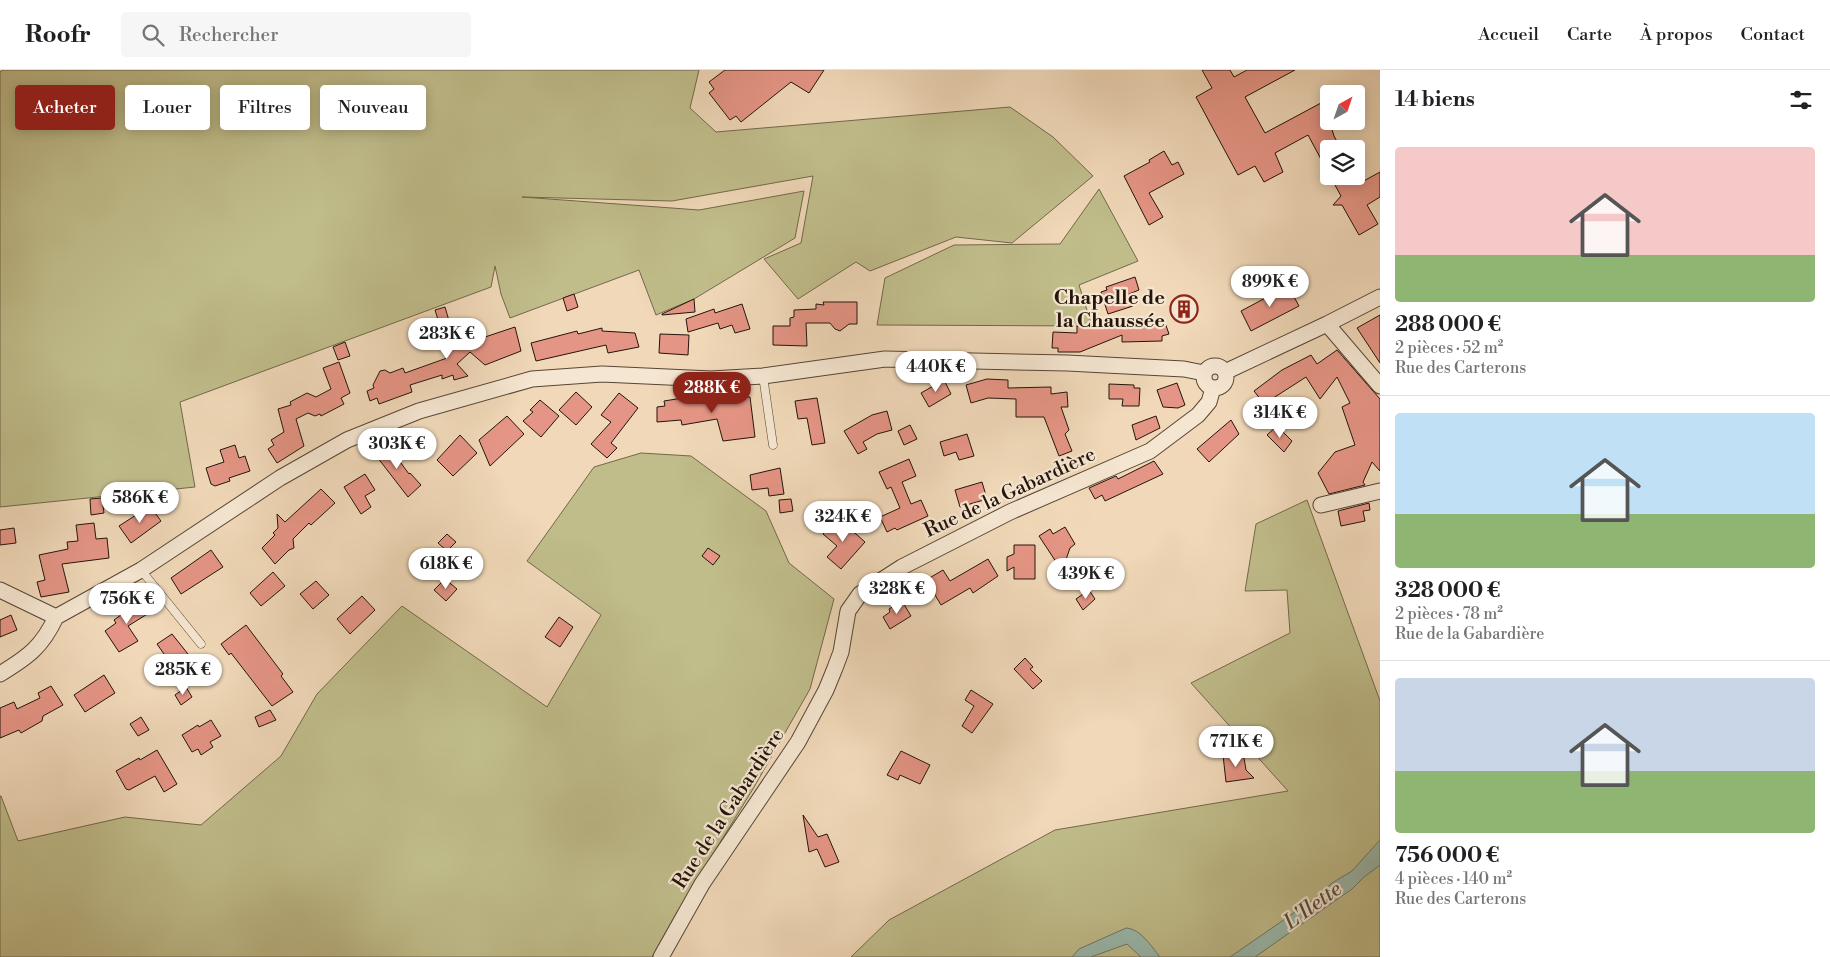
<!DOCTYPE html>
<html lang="fr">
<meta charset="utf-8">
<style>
body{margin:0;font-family:"Libre Bodoni",serif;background:#f6f6f6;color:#202124;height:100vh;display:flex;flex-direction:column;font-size:19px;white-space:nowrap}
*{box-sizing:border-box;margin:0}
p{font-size:16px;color:#757577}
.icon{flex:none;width:28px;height:28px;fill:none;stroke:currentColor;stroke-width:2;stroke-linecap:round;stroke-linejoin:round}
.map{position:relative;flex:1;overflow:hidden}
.side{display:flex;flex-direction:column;background:#fff;width:450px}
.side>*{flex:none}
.guide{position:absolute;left:15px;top:15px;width:475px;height:45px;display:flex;gap:10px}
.needle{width:32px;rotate:40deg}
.fabs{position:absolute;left:1320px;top:15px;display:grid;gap:10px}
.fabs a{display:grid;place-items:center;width:45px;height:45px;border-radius:5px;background:#fff;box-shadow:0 2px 12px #0003;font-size:25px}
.price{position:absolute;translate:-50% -42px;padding:0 11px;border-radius:18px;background:#fff;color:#222;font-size:16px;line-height:32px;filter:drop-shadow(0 1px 2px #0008)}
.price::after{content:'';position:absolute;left:50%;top:30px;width:15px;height:11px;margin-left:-8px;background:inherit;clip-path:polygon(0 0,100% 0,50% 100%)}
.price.on{background:#8f2418;color:#fff}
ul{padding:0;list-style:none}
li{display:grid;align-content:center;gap:10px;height:265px;padding:0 15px}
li+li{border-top:1px solid #e0e0e0}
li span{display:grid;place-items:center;height:155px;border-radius:5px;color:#555}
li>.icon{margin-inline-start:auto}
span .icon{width:90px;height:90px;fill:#fffc;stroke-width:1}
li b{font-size:21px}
h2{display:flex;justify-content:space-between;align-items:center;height:60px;padding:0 15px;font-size:21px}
.pill{padding:0 18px;border-radius:5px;background:#fff;box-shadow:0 2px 12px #0003;font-size:18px;line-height:45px}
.pill.on{background:#8f2418;color:#fff}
header{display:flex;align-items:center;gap:30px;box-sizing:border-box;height:70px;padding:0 25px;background:#fff;border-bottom:1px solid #e0e0e0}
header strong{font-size:24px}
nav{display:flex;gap:28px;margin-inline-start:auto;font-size:18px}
.search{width:350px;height:45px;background:#f6f6f6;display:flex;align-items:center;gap:12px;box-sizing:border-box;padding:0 18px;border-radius:5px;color:#757577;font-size:19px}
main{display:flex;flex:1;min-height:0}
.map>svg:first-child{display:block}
</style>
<header>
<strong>Roofr</strong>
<div class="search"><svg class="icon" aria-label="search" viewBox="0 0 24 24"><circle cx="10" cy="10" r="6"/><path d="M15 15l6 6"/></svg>Rechercher</div>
<nav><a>Accueil</a><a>Carte</a><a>À propos</a><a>Contact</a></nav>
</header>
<main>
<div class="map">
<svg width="1380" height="887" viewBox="0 0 1380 887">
<rect width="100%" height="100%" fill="#f0d8b8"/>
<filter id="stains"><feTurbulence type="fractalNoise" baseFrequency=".004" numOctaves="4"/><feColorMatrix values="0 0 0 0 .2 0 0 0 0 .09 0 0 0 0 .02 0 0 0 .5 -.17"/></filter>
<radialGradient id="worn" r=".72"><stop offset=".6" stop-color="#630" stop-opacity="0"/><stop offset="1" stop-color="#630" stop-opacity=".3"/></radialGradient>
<path fill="#c0bd8b" stroke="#72684b" d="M3 0H699L690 38 716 62 1010 37 1053 67 1093 106 1012 173 956 167 870 201 856 192 798 229 764 189 801 173 813 106 672 131 522 127 699 140 804 121 795 168 694 229 656 245 639 200 510 248 501 224 495 196 491 217 180 332 195 417 0 437V2Z
M1099 119 1138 191 1079 215 1092 256 877 255 885 208 954 175 1060 174Z
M641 383 691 386 766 441 789 493 834 529 810 619 753 719 676 844 652 887H0V726H1L18 771 125 747 201 755 281 686 317 624 402 536 547 637 601 545 527 491 594 397Z
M1307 430 1380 631V887H851L889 850 1055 760 1288 721 1191 613 1290 563 1287 520 1245 521 1256 454Z"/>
<path fill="#9abaad" stroke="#6b786c" d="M1380 770V795L1363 808 1352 819 1255 887H1230L1314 829 1332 813 1352 801Z
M1126 858C1141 859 1151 876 1160 887H1141L1127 874 1091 887H1072L1079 879Z"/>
<path fill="#e59585" stroke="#24140b" d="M725 0H824L809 23 791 12 741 52 736 46 730 50 709 23 714 19 709 12Z
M1202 0H1230L1234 7 1247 0H1295L1245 27 1265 63 1321 33 1329 47V51L1331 52 1330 53 1334 66 1341 79H1329V104L1308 65 1275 83 1283 102 1264 112 1255 96 1238 105 1196 27 1212 18Z
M1164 81 1172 95 1178 92 1184 104 1149 123 1163 147 1149 155 1124 106 1150 92 1149 90Z
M1380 102V127L1367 135 1378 154 1359 165 1342 135H1333L1341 126 1330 106H1356L1360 113Z
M1135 207 1139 220 1129 224 1133 236 1108 244 1101 222 1107 220 1106 217Z
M1288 216 1299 236 1251 261 1241 241Z
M574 224 578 237 567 241 563 228Z
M694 229 695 242 662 245V244Z
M1189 230 1195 240 1185 245 1173 238Z
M823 232H857V254H849L840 261 835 259 830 253H806L807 276 773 275V256H790V248L794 247V240L816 239V234L824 235Z
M742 234 750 259 735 263 732 255 720 259 718 253 688 262 686 249 714 239 715 243Z
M445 237 454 268 477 261 479 269 515 257 521 281 485 295 470 282 457 294 468 306 454 310 453 305 442 309V305L410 315 412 322 379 334 377 328 370 331 367 321 374 318 373 315 380 301 385 300 390 303 403 298 405 303 447 288 445 281 448 282 435 240Z
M1380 245V293L1357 258Z
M1164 250 1169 264 1162 266V271L1122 272V265L1080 282H1058V278H1052L1053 262 1077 263V256H1105L1103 253 1151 255Z
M602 258V261L635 263 639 277 608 283 606 275 536 291 531 273 577 261 578 264Z
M660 264 689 265 688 285 659 283Z
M345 272 350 286 338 290 333 277Z
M1337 280 1380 329V401L1372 392 1363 412 1365 415 1329 424 1318 403 1335 382 1355 375 1342 337 1350 333 1337 307 1320 329 1306 307 1264 334 1254 321 1282 300 1311 285 1317 294Z
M339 292 350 323 341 328 344 334 321 346 320 344 315 346 308 343 296 349 304 376 277 393 268 379 274 375 271 370 284 362 278 339 291 335 290 332 307 323 316 327 331 319 323 298Z
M987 309 1008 310V318L1051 317V324L1067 322 1068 337H1061L1069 360 1065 364 1072 381 1059 386 1044 347H1016V329L988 328 971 333 966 315Z
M944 310 951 324 929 337 921 323Z
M1177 313 1185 335 1178 338 1163 337 1157 320Z
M1109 314 1134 315V318H1140L1139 336H1122L1123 329H1109Z
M576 322 592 337 576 355 559 340Z
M619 323 638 338 611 373 617 378 607 388 591 374 611 352 601 345Z
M695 326 721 328 750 327 755 367 723 371 717 349 682 355 681 350 657 352V337L665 336 664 331Z
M817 328 825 373 812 375 807 348 798 349 795 331Z
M540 330 559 346 541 367 523 351 533 342 530 340Z
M887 341 892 360 877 364 863 372 867 379 858 384 844 361 872 345Z
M507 346 524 364 490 396 479 370Z
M1156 346 1160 358 1136 370 1132 355Z
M1231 350 1239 364 1209 392 1197 379Z
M910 355 917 369 904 375 898 361Z
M1277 356 1292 371 1284 382 1267 365Z
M967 364 974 386 959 390 956 382 944 386 940 372Z
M460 365 477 383 453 406 437 390Z
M387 374 409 404 410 403 421 415 408 427 374 383Z
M235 375 239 388 245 386 250 401 229 408 230 411 215 416 211 414 206 398 224 392 220 380Z
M909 389 916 406 902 412 911 434 921 430 928 446 897 460 895 458 887 462 880 447 900 438 891 417 887 419 879 402Z
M1154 391 1163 404 1105 431 1102 425 1095 429 1089 418 1116 406 1118 409Z
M780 398 784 424 769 426 768 418 752 420 750 405Z
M365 404 375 420 365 426 371 437 361 444 344 417Z
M982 412 987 429 960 437 955 420Z
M321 419 335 433 311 455 309 453 293 469 294 478 289 480 275 494 262 478 275 465 273 463 278 458 277 444 285 452Z
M102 428 104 443 91 445 90 429Z
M791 429 793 441 780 443 779 430Z
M1369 433 1370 440 1363 441 1365 451 1341 456 1338 441Z
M150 436 161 451 131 473 119 456Z
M838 448 865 472 841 499 827 487 837 476 823 464Z
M94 453 96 469 107 468 109 488 62 494 69 522 41 527 37 512 45 510 39 485 68 479 67 472 78 471 76 455Z
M1065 457 1075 474 1070 478 1062 501 1039 466 1050 459 1053 464Z
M14 458 16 473 0 475V460Z
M447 464 456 472 447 481 438 473Z
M1014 475H1035V509H1014V497L1007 501V487L1014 484Z
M708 478 720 486 713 495 702 486Z
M211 480 223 497 181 524 171 508Z
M988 489 998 506 973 523 970 518 941 535 926 510 943 500 950 511Z
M273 502 285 516 261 536 250 523Z
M445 509 457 519 446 531 434 520Z
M316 511 329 525 313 539 300 524Z
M1089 520 1095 529 1083 540 1076 529Z
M362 526 375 540 350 564 337 549Z
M140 528 149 543 128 556 138 571 119 582 105 561 116 553 114 550 125 542 123 538Z
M902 531 911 546 890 559 883 547 890 542 889 539Z
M11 545 17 560 0 567V550Z
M559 547 573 557 560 577 545 567Z
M246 555 283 604 281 606 293 622 272 636 231 583 229 585 221 574Z
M172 564 196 594 182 604 174 592 171 594 157 574Z
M1025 588 1033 597 1030 599 1042 611 1033 619 1014 599Z
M104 605 115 623 85 642 74 625Z
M51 616 63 635 43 646 42 651 21 663 19 660 0 668V638L14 632 17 639 40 628 38 623Z
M186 617 192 627 181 635 175 625Z
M971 620 993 634 972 663 962 656 974 636 965 630Z
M270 640 276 650 259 657 255 647Z
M141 647 149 660 138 666 130 654Z
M211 650 221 666 210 672 213 677 201 685 198 679 192 682 182 665 198 655 199 657Z
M157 680 177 714 164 722 155 706 129 720 126 719 116 701 139 688 140 690Z
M901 681 930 695 920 714 900 705 898 710 887 705Z
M1243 682 1246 700 1254 708 1226 712 1223 685Z
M803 745 818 767 827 764 839 792 825 797 817 779 809 782Z"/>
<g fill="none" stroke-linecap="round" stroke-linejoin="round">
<g stroke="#574536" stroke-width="9">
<path id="lane" d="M763 306 773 375
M141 500 201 574"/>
</g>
<g stroke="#574536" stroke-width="17">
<path id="street" d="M1327 254 1380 316
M1204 307a11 11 0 1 1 22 0a11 11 0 1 1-22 0Z
M1225 302 1327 254 1380 227
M1321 435 1380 421
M0 520 56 547 141 500 280 408 347 370 419 341 532 309 602 304 711 309 763 306 885 289 1067 293 1184 299 1204 303
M0 604C28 587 42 577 56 547
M661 887 702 814 798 672 826 620 835 598 841 582 848 541 860 524 902 497 1010 442 1150 381 1198 345 1209 332 1213 318"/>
</g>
<use href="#lane" stroke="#f5e6d1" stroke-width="8"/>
<use href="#street" stroke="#f5e6d1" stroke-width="15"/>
</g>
<defs>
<g id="building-ring" transform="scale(1.4375)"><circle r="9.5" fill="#f5e6d1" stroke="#8f2418" stroke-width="1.5"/><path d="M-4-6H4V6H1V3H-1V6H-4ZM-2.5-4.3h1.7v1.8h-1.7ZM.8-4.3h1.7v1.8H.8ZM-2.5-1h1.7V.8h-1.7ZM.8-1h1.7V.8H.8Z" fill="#8f2418"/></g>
</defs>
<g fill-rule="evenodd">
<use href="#building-ring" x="1184" y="239"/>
</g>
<g text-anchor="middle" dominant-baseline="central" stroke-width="4.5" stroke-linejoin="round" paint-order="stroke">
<g font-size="20" font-weight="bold" fill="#24140b" stroke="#f5e6d1" text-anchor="end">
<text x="1165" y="228">Chapelle de<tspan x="1165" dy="23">la Chaussée</tspan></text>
</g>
<g font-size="20" fill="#24140b" stroke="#f5e6d1">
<text transform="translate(1010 423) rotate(-25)">Rue de la Gabardière</text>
<text transform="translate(729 739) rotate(-57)">Rue de la Gabardière</text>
</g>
<g font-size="21" font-style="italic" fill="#4d4e44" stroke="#f5e6d1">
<text transform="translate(1313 836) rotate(-36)">L'Ilette</text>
</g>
</g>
<rect width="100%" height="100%" filter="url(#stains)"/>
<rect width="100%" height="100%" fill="url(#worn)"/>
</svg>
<div class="fabs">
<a><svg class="needle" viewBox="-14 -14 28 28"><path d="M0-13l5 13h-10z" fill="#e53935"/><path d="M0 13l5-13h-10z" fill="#757577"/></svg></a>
<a><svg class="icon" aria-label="layers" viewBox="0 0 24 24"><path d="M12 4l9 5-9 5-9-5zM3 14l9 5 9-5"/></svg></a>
</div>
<b class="price" style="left:1270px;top:238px">899K €</b>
<b class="price" style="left:447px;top:290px">283K €</b>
<b class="price" style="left:936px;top:323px">440K €</b>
<b class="price on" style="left:712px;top:344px">288K €</b>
<b class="price" style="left:1280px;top:369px">314K €</b>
<b class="price" style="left:397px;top:400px">303K €</b>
<b class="price" style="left:140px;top:454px">586K €</b>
<b class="price" style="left:843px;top:473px">324K €</b>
<b class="price" style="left:446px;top:520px">618K €</b>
<b class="price" style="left:1086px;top:530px">439K €</b>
<b class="price" style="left:897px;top:545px">328K €</b>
<b class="price" style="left:127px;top:555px">756K €</b>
<b class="price" style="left:183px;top:626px">285K €</b>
<b class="price" style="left:1236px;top:698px">771K €</b>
<div class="guide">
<a class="pill on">Acheter</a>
<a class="pill">Louer</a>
<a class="pill">Filtres</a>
<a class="pill">Nouveau</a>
</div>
</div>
<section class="side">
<h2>14 biens<svg class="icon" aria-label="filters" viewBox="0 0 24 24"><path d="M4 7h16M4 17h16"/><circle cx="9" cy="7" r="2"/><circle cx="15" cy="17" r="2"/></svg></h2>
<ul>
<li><span style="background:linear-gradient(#f6c9c9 70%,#8fb573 0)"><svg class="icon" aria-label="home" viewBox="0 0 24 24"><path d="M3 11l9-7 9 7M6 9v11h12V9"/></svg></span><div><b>288 000 €</b><p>2 pièces · 52 m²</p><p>Rue des Carterons</p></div></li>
<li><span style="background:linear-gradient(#bfe0f5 65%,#8fb573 0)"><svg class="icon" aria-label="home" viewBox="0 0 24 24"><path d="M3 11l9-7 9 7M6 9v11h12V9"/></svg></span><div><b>328 000 €</b><p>2 pièces · 78 m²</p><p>Rue de la Gabardière</p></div></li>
<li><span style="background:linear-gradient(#c9d6e8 60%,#8fb573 0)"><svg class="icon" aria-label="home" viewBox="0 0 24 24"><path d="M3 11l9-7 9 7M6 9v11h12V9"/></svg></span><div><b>756 000 €</b><p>4 pièces · 140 m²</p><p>Rue des Carterons</p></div></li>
</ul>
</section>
</main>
